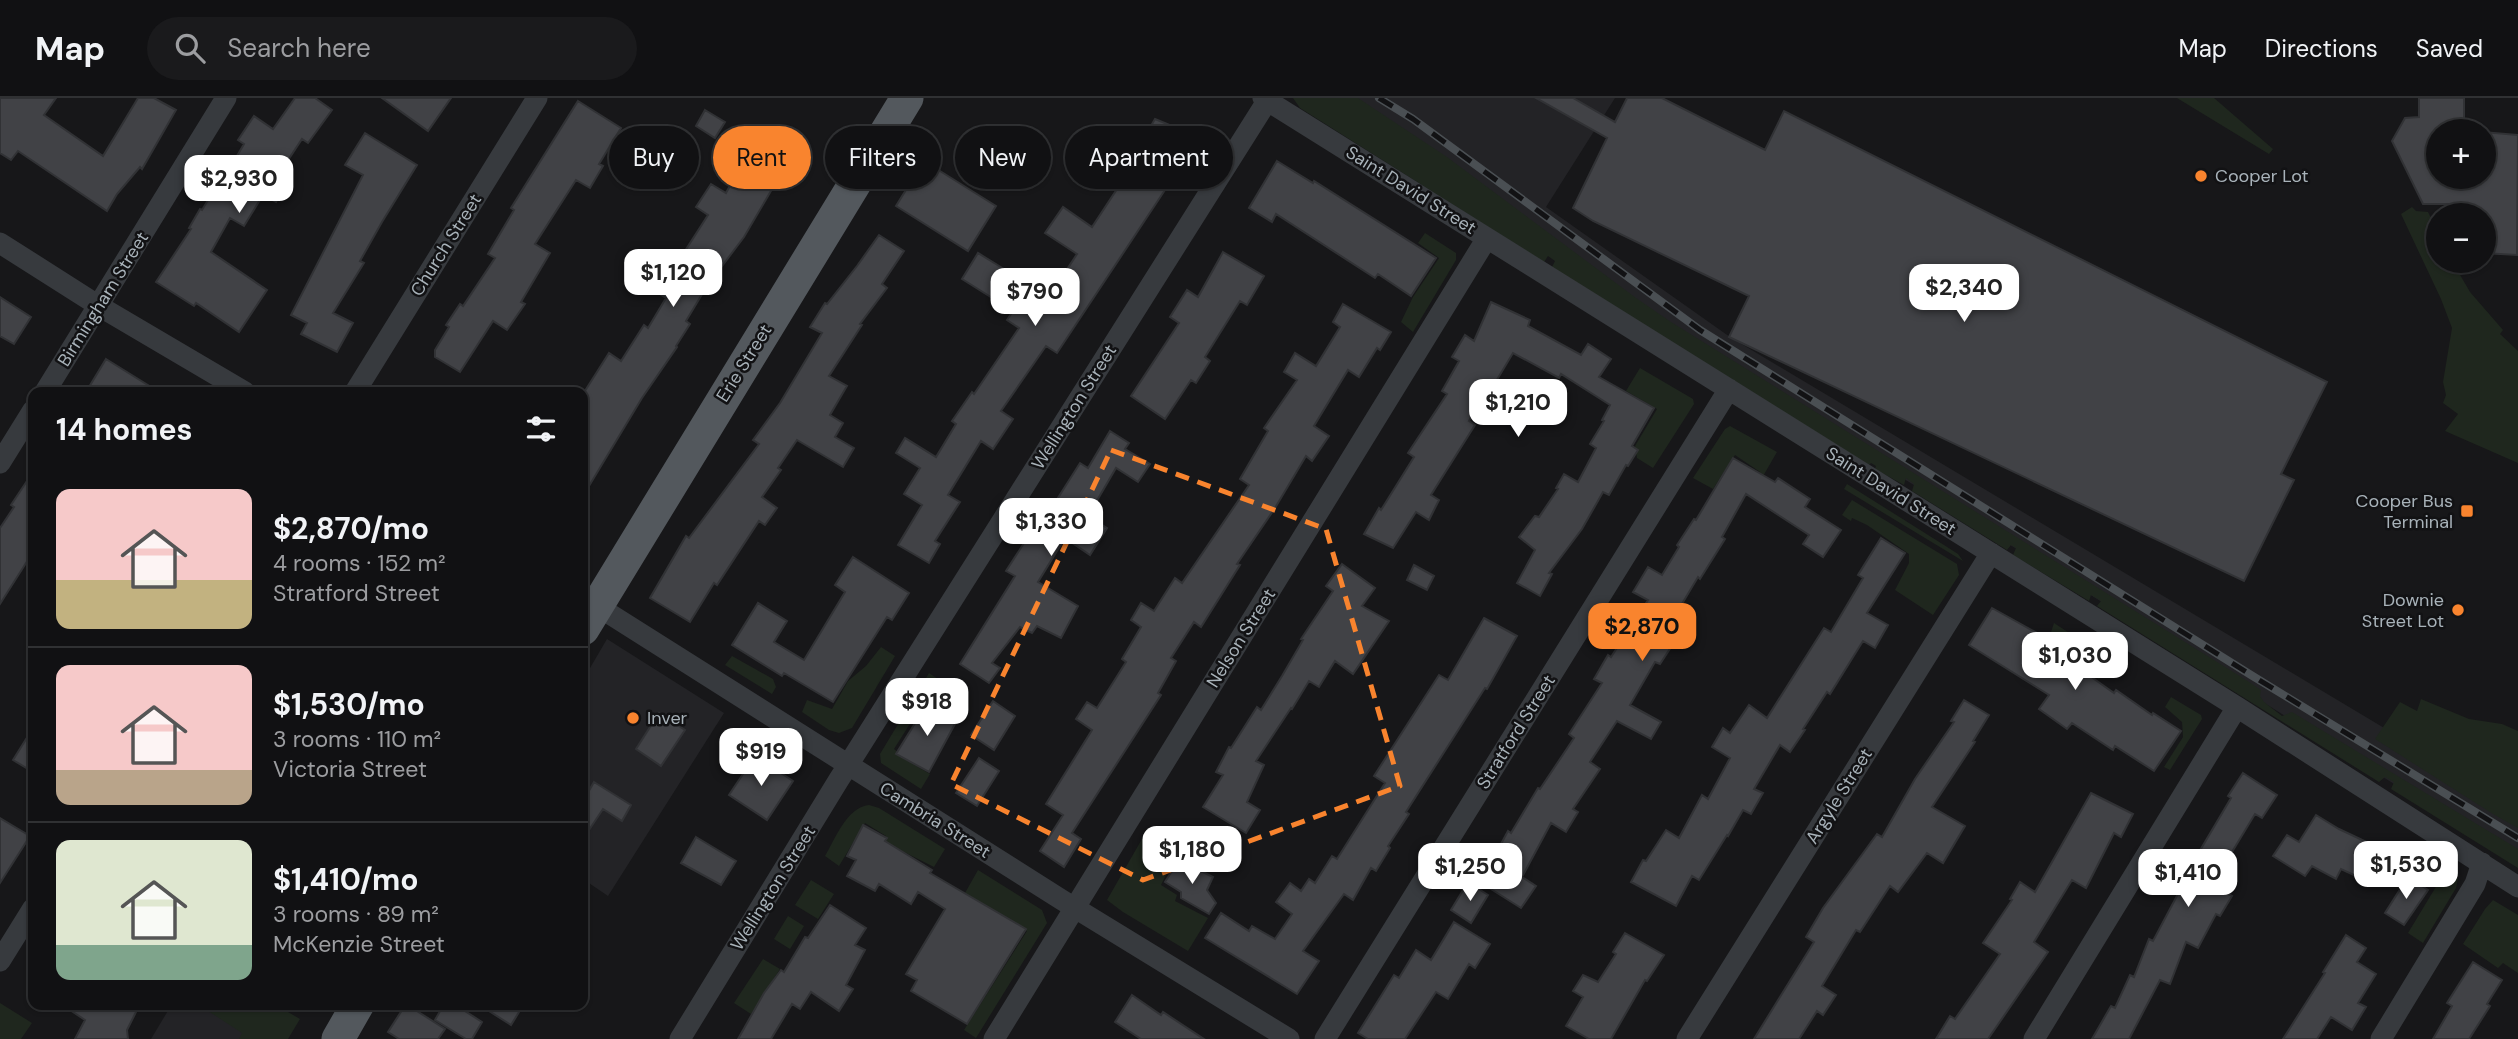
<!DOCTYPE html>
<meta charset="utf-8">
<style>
body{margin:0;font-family:"DM Sans",sans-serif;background:#1a1a1c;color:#f1f3f6;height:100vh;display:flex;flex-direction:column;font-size:26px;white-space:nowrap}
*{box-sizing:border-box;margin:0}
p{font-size:23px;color:#9c9da0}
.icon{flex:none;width:38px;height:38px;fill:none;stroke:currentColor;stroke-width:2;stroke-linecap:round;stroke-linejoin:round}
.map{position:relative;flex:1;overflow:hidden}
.panel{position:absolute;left:28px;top:289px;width:560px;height:623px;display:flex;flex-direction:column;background:#111113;border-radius:14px;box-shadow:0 2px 5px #0004,0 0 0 2px #303133}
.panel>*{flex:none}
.hud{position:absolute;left:609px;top:28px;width:665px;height:63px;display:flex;gap:14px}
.fabs{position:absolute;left:2426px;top:21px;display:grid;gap:14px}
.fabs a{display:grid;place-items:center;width:70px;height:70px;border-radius:50%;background:#111113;box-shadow:0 2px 5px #0004,0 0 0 2px #303133;font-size:35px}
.price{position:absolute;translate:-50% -60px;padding:0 16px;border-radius:14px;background:#fff;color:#222;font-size:23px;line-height:46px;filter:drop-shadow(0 2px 4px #0008)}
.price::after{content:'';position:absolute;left:50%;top:42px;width:21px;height:16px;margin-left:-10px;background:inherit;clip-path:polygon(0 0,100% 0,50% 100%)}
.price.active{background:#f9842e;color:#111}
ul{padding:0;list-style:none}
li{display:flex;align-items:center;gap:21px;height:175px;padding:0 28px}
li+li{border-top:2px solid #303133}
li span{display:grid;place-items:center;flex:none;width:196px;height:140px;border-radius:14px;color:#555}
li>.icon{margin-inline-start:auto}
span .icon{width:84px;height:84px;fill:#fffc;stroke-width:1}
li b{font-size:30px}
h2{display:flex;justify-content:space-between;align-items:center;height:84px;padding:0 28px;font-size:30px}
.pill{padding:0 24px;border-radius:32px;background:#111113;box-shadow:0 2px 5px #0004,0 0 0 2px #303133;font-size:24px;line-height:63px}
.pill.active{background:#f9842e;color:#111}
header{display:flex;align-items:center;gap:42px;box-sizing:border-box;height:98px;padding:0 35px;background:#111113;border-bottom:2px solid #303133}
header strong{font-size:33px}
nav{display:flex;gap:38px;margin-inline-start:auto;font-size:24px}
.search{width:490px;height:63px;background:#1a1a1c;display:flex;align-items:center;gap:18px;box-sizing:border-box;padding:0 24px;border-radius:38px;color:#9c9da0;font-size:26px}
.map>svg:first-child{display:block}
</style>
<header>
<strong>Map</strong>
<div class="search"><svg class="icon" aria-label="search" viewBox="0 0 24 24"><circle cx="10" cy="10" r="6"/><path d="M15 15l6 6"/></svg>Search here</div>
<nav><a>Map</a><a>Directions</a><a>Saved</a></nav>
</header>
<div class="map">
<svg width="2518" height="941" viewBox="0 0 2518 941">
<rect width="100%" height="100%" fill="#171719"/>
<path fill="#232326" d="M1311 0H1615L1546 109 1730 239 2518 710V763L1607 196Z
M607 541 724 615 608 798 583 781V582Z
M172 906 205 907 265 941H151Z"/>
<path fill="#1f271e" d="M1293 0H1358L1447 59 1636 200 1671 224 2246 582 2261 592 2260 598 2264 604 2282 618 2292 614 2518 751V770L2391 691 2394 684 2385 679 2379 684 2097 508 2101 503 2091 497 2089 503 2013 457 2016 450 2011 447 2007 452 1912 393 1914 386 1906 380 1904 387 1875 371 1876 368 1871 365 1869 367 1552 169 1555 163 1548 158 1544 164 1300 10Z
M2177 0H2214L2273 51 2269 56Z
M2412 109 2416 113 2428 114 2438 134V163H2452L2470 194 2503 232 2500 236 2518 253V365L2445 333 2458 316 2443 305 2446 297 2443 284 2452 230 2441 201 2401 116Z
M1425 135 1456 155V162L1413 234 1401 224 1413 199 1439 160 1418 145Z
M1640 270 1693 301 1694 306 1653 370 1637 360 1635 348 1657 311 1626 293Z
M1730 328 1777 354 1755 392 1752 391 1760 374 1735 357 1713 391 1693 380 1725 331Z
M1847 386 1944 447 1958 456 1963 463 1844 391Z
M1852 402 1957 466 1959 477 1933 517 1895 492 1909 465V456L1867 427 1852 420 1851 423 1842 417Z
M2054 525 2112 563 2099 581 2071 563 2054 587 2064 550 2049 540Z
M881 549 895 558 852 630 839 635 829 632 802 614 807 602 832 611 848 583 866 568Z
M732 558 773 581 776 589 772 596 725 567Z
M929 575 938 581 944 589 935 607 925 602 894 651 899 655V658L930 676 921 691 881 665 880 656Z
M2171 599 2201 617 2202 621 2170 672 2164 669 2183 639 2182 624 2165 609Z
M2421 601 2469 621 2502 626 2518 633V730L2493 716 2375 641 2400 604 2417 613Z
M869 707 879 710 945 751 934 769 886 745V738L865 725 839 768 825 758C836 740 846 710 869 707Z
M1146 734 1177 754 1161 787 1177 797 1175 803 1208 820 1188 853 1123 814 1107 802Z
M2403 744 2452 773 2458 781 2456 790 2423 845 2408 835 2437 787 2412 770 2408 777 2389 765Z
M978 772 1042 812 1047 825 976 940 964 932 1027 833 965 795Z
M811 782 834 796 818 821 795 807Z
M2493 802 2518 817V875L2503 865 2498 870 2463 846 2485 811Z
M788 818 804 828 790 851 774 841Z
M763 861 780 871 751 916 734 905Z
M0 905 32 925 21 941H0Z
M199 907H276L300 921 288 941H239L242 935Z"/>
<path fill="#414246" stroke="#313235" stroke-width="2" d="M0 0H56L44 17 103 58 138 0H154L176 12 142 71 140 69 117 96 107 113 18 53 11 62 0 55Z
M295 0H315L332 12 308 45 302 41 279 76 289 82 276 104 263 97 244 128 230 120 211 154 267 192 239 234 196 205 194 208 156 184 191 131 189 130 200 111 202 112 219 84 221 85 244 46 238 42 254 18 273 31Z
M382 0H451L428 33Z
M1536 0H1573L1615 24 1627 0H1662L1765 52 1784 13 2327 284 2281 376 2294 382 2244 483 1729 239 1749 198 1593 123 1573 110 1607 40Z
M2419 0H2464V33H2438V79H2483V34L2518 37 2517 157 2483 155V117H2453L2452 106H2423L2392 43 2405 20 2419 19Z
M578 3 621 30 599 66 603 68 590 90 576 82 535 146 550 155 521 204 525 206 507 232 493 223 460 274 435 259V252L449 229 446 227 460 206 463 208 495 160 488 156 514 112 511 110Z
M705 12 725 24 715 40 696 28Z
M1155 21 1177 30 1164 52 1177 60 1159 89 1165 92 1057 255 1046 248 1001 313 1013 321 993 351 981 343 948 397 960 404 935 443 940 446 929 465 898 447 922 407 904 396 920 370 896 355 905 340 936 359 956 326 952 323 972 294 974 296 1019 230 1007 222 1013 213 962 181 978 155 1004 171 998 182 1041 211 1077 156 1045 135 1063 109 1092 129 1117 91 1088 75 1096 61 1123 76Z
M365 35 417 67 382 124 360 163 364 165 333 215 353 225 337 254 301 236 307 225 291 217 363 77 345 67Z
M750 50 785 69 744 139 707 188 686 223 690 226 676 248 677 249 642 300 583 398V296L609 255 621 263 644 227 648 230 666 200 658 195 708 117 696 109 711 86 726 95Z
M924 63 996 108 968 153 896 108Z
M1277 63 1313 85 1314 83 1436 160 1411 198 1378 176 1375 180 1276 116 1272 124 1249 110Z
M879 137 904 153 882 186 887 190 860 226 862 227 829 278 847 288 830 317 843 325 835 339 854 350 843 369 797 342 778 370 781 372 762 399 777 410 765 427 759 423 717 487 714 485 690 524 650 500 686 438 689 440 759 346 753 342 780 305 822 235 810 229 825 205 827 206 857 168Z
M1223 154 1264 178 1247 207 1240 203 1205 259 1210 263 1196 285 1191 282 1165 321 1131 298 1179 225 1170 219 1187 192 1198 199Z
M0 199 31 219 14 246 0 238Z
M1491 204 1530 222 1528 228 1581 257 1588 246 1611 261 1599 279 1654 310 1632 348 1638 352 1628 368 1626 367 1609 397 1603 394 1582 431 1549 475 1552 476 1540 498 1517 485 1535 452 1519 439 1535 418 1539 419 1558 391 1556 390 1564 376 1578 384 1596 350 1590 346 1604 323 1602 322 1610 307 1561 276 1559 280 1513 255 1495 285 1491 283 1469 323 1475 327 1431 397 1439 402 1429 422 1416 414 1393 450 1364 436 1379 410 1381 412 1414 359 1408 355 1447 296 1442 293 1459 263 1452 259 1465 237 1474 243Z
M1343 206 1391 234 1380 252 1377 250 1359 279 1348 272 1314 328 1329 338 1312 363 1306 358 1275 410 1237 466 1240 467 1201 529 1194 524 1171 560 1176 563 1158 595 1161 597 1072 735 1081 741 1064 769 1040 753 1063 717 1046 706 1092 632 1076 621 1087 604 1097 610 1126 564 1122 561 1141 529 1131 522 1141 505 1154 513 1175 480 1182 485 1249 387 1240 381 1268 333 1264 330 1297 282 1284 274 1295 255 1316 268 1340 229 1333 224Z
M106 261 159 294H86Z
M1110 333 1129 345 1125 351 1150 366 1138 384 1116 370 1088 418 1107 430 1090 457 1065 440 1038 484 1078 508 1061 540 1037 528 1032 535 1020 529 992 565 1000 570 989 585 960 566 1015 478 1006 473 1026 442 1030 444 1080 365 1088 370Z
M1733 360 1775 384 1778 380 1810 401 1805 409 1841 432 1823 459 1803 446 1809 437 1746 396 1722 439 1725 441 1700 481 1698 479 1664 536 1675 543 1660 566 1655 564 1630 607 1661 624 1651 641 1617 623 1590 664 1600 671 1573 711 1578 714 1566 734 1551 725 1522 779 1536 788 1521 810 1483 786 1500 759 1495 757 1508 733 1511 735 1538 690 1540 691 1574 640 1569 636 1602 585 1594 581 1608 557 1611 559 1648 502 1633 494 1648 469 1662 477 1679 449 1677 447 1694 421 1696 422Z
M33 374V454L0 506V430L14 409 11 407Z
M1881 440 1905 455 1867 515 1888 527 1875 550 1863 543 1830 596 1827 594 1803 631 1805 632 1790 654 1780 647 1754 691 1763 695 1751 716 1743 712 1728 738 1727 737 1699 782 1692 778 1676 808 1631 784 1643 762 1646 763 1666 732 1679 740 1702 697 1708 701 1730 660 1712 649 1723 630 1730 635 1749 607 1767 620 1824 530 1831 534 1863 480 1858 477Z
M853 459 909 495 892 522 887 519 833 604 784 575 782 578 732 547 758 505 787 523 774 544 804 562 845 494 835 487Z
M1342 466 1375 490 1362 508 1389 523 1353 576 1335 563 1319 589 1309 583 1292 611 1291 610 1256 663 1264 667 1247 704 1260 712 1246 735 1203 709 1223 677 1216 674 1229 649 1231 650 1257 609 1261 612 1282 578 1303 542 1301 541 1333 493 1326 488Z
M1414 467 1434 478 1427 492 1407 482Z
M1992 510 2037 535 2034 538 2060 554 2059 556 2114 595 2116 592 2152 617 2153 615 2181 633 2154 673 2115 648 2113 652 2072 625 2067 631 2039 611 2049 597 1969 547Z
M1484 520 1517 538 1487 591 1485 590 1406 714 1409 716 1388 748 1390 750 1376 773 1371 770 1353 802 1344 796 1303 853 1319 863 1297 896 1205 840 1221 815 1249 833 1252 828 1275 841 1292 816 1276 804 1290 785 1301 793 1309 781 1315 785 1332 758 1337 761 1385 685 1374 678 1439 577 1448 582Z
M1964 602 1989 617 1973 643 1975 644 1932 709 1965 728 1943 765 1927 755 1898 794 1890 788 1860 834 1856 832 1822 888 1836 897 1823 917 1817 913 1799 941H1754L1814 844 1806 839 1823 810 1877 736 1882 739 1915 681 1954 624 1951 623Z
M993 603 1015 618 994 652 971 637Z
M927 606 956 624 929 674 896 656Z
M659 615 685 632 661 668 636 651Z
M33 630V674L13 662Z
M755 658 793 683 767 722 729 697Z
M979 660 999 673 977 708 956 695Z
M2243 675 2277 697 2262 720 2255 716 2212 787 2232 798 2220 818 2216 816 2198 850 2186 844 2170 886 2160 882 2129 941H2092L2111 908 2115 910 2130 877 2134 879 2149 841 2153 843 2179 794 2176 793 2231 700 2228 698Z
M594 684 631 707 622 723 603 711 583 741V703Z
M2091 695 2133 716 2121 739 2114 735 2086 790 2072 782 2034 844 2048 854 1988 941H1936L1950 918 1955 921 2000 856 1983 845 2012 802 2010 801 2020 784 2035 794Z
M2316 717 2339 731 2375 748 2358 779 2341 771 2336 781 2312 768 2305 778 2273 758 2287 737 2299 744Z
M0 720 30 738 0 785Z
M863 727 887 740 885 743 932 772 930 775 1026 831 967 926 911 893 917 882 906 876 945 811 918 794 911 806 879 786 875 793 847 778 856 762 847 758Z
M696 739 736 763 721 787 681 765Z
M1179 762 1213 779 1207 792 1216 805 1209 816 1181 800V794L1165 784Z
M2408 779 2428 792 2404 827 2385 815Z
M1468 784 1488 797 1471 825 1451 812Z
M830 807 866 830 855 847 865 852 846 887 853 891 839 913 811 894 800 911 792 906 771 941H738L764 895 781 872 784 874 805 839 808 840Z
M1454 824 1490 846 1475 870 1469 866 1448 901 1436 894 1405 941H1368L1358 935 1394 877 1399 880 1416 852 1431 862Z
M1625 835 1664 857 1647 883 1645 882 1611 941H1589L1566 928 1583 899 1573 893 1583 877 1598 884 1616 856 1613 854Z
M2346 837 2366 850 2357 864 2376 876 2358 905 2366 909 2352 932 2331 919 2317 941H2283L2325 875 2323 874Z
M2473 864 2502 882 2487 906 2490 908 2469 941H2433L2452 908 2447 905Z
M1132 897 1161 917 1163 914 1204 941H1141L1115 924Z
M61 906H140L127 932 128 941H75L85 922Z
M406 906 445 931 438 941H399L388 934Z
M444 906H454L482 924 472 941H466L435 922Z
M478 906H524L511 927Z"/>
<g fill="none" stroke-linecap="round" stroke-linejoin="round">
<path stroke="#373a3e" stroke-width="21" d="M1263 0 2237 609 2518 789
M0 145 99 208 245 294
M45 294 226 0
M355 294 537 0
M0 365 33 312
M583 499 1062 802 1289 941
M0 863 33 810
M680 941 838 683 1269 0
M994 941 1487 140
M1325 941 1729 291
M1687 941 1991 455
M2034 941 2237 609
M2381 941 2475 786 2482 765"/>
<path stroke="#53585d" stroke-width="33" d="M583 531 907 0
M338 941 358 906"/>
<g stroke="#4a4f53" stroke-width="8">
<path id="rail" d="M1379 0 1413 21 1700 232 2251 577 2518 740"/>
</g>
<use href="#rail" stroke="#121214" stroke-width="5" stroke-dasharray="16" stroke-linecap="butt"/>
</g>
<path fill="none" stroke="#f9842e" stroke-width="5" stroke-dasharray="14 9" stroke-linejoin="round" d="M1111 352 1326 431 1400 688 1143 782 951 686Z"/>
<g fill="#f9842e" stroke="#121214" stroke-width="2.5">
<circle cx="2201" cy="78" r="7"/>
<rect x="2460" y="406" width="14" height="14" rx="3.5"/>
<circle cx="2458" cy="512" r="7"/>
<circle cx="633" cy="620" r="7"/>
</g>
<g text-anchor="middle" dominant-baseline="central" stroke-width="5" stroke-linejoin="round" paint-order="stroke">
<g font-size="18" fill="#a8b2b9" stroke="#121214" text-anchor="start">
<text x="2215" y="78">Cooper Lot</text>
<text x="2453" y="403" text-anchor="end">Cooper Bus<tspan x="2453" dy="21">Terminal</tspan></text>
<text x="2444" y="502" text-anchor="end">Downie<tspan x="2444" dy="21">Street Lot</tspan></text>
<text x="647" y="620">Inver</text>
</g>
<g font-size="18" fill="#a8b2b9" stroke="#121214">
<text transform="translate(1411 92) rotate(32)">Saint David Street</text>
<text transform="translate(446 147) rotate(-58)">Church Street</text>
<text transform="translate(103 201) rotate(-58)">Birmingham Street</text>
<text transform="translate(744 265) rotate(-58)">Erie Street</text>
<text transform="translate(1074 309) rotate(-58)">Wellington Street</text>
<text transform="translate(1891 393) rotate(32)">Saint David Street</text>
<text transform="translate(1241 540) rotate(-58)">Nelson Street</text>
<text transform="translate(1516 634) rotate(-58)">Stratford Street</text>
<text transform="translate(1839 698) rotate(-58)">Argyle Street</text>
<text transform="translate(935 722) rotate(32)">Cambria Street</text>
<text transform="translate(773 790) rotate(-58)">Wellington Street</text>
</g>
</g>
</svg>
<div class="fabs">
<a>+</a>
<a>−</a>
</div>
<b class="price" style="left:239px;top:117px">$2,930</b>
<b class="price" style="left:673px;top:211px">$1,120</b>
<b class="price" style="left:1964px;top:226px">$2,340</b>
<b class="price" style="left:1035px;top:230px">$790</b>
<b class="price" style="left:1518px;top:341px">$1,210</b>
<b class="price" style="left:1051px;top:460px">$1,330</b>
<b class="price active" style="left:1642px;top:565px">$2,870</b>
<b class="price" style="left:2075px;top:594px">$1,030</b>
<b class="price" style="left:927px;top:640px">$918</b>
<b class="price" style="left:761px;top:690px">$919</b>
<b class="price" style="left:1192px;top:788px">$1,180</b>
<b class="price" style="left:2406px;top:803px">$1,530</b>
<b class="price" style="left:1470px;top:805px">$1,250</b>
<b class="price" style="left:2188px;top:811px">$1,410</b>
<div class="hud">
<a class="pill">Buy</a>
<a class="pill active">Rent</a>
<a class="pill">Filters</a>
<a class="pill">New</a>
<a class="pill">Apartment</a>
</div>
<section class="panel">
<h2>14 homes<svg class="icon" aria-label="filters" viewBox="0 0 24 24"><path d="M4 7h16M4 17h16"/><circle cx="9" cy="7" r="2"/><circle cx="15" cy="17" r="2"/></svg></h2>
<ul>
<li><span style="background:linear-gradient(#f6c9c9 65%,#c2b280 0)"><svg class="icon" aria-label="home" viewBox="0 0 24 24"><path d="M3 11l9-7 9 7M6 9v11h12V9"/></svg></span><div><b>$2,870/mo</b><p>4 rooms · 152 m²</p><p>Stratford Street</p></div></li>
<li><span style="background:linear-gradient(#f6c9c9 75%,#b9a48a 0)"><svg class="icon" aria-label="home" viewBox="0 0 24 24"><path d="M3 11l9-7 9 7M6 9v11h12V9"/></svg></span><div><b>$1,530/mo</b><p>3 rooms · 110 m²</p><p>Victoria Street</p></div></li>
<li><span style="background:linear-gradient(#dfe7d0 75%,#7fa58c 0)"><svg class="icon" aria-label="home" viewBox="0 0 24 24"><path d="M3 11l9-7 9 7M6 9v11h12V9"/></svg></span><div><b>$1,410/mo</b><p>3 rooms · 89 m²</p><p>McKenzie Street</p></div></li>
</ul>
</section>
</div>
